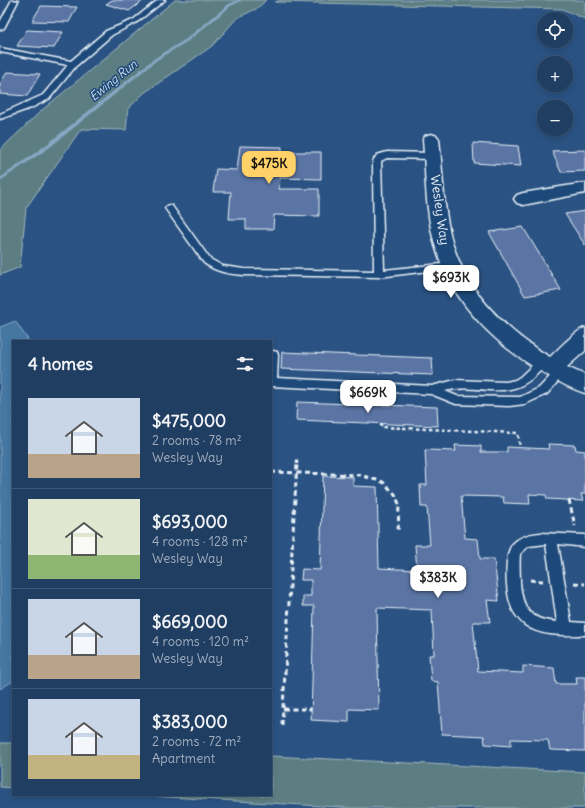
<!DOCTYPE html>
<meta charset="utf-8">
<style>
body{margin:0;font-family:Delius,sans-serif;background:#284568;color:#f1f3f6;height:100vh;display:flex;flex-direction:column;font-size:15px;white-space:nowrap}
*{box-sizing:border-box;margin:0}
p{font-size:13px;color:#a2aebe}
.icon{flex:none;width:22px;height:22px;fill:none;stroke:currentColor;stroke-width:2;stroke-linecap:round;stroke-linejoin:round}
.map{position:relative;flex:1;overflow:hidden}
.sheet{position:absolute;left:12px;top:340px;width:260px;height:456px;display:flex;flex-direction:column;background:#203e62;border-radius:0px;box-shadow:0 2px 6px #0003,0 0 0 1px #3d5777}
.sheet>*{flex:none}
.fabs{position:absolute;left:537px;top:12px;display:grid;gap:8px}
.fabs a{display:grid;place-items:center;width:36px;height:36px;border-radius:50%;background:#203e62;box-shadow:0 2px 6px #0003,0 0 0 1px #3d5777;font-size:20px}
.price{position:absolute;translate:-50% -34px;padding:0 9px;border-radius:8px;background:#fff;color:#222;font-size:13px;line-height:26px;filter:drop-shadow(0 1px 2px #0008)}
.price::after{content:'';position:absolute;left:50%;top:24px;width:12px;height:9px;margin-left:-6px;background:inherit;clip-path:polygon(0 0,100% 0,50% 100%)}
.price.on{background:#ffd166;color:#111}
ul{padding:0;list-style:none}
li{display:flex;align-items:center;gap:12px;height:100px;padding:0 16px}
li+li{border-top:1px solid #3d5777}
li span{display:grid;place-items:center;flex:none;width:112px;height:80px;border-radius:0px;color:#555}
li>.icon{margin-inline-start:auto}
span .icon{width:48px;height:48px;fill:#fffc;stroke-width:1}
li b{font-size:17px}
h2{display:flex;justify-content:space-between;align-items:center;height:48px;padding:0 16px;font-size:17px}
.map>svg:first-child{display:block}
</style>
<div class="map">
<svg width="585" height="808" viewBox="0 0 585 808">
<rect width="100%" height="100%" fill="#2a5282"/>
<filter id="ink" filterUnits="userSpaceOnUse"><feTurbulence type="fractalNoise" baseFrequency=".025" numOctaves="2"/><feDisplacementMap in="SourceGraphic" scale="8" xChannelSelector="R" yChannelSelector="G"/><feConvolveMatrix kernelMatrix="1 2 1 2 8 2 1 2 1" color-interpolation-filters="sRGB"/></filter>
<g filter="url(#ink)">
<path fill="#5b7e83" stroke="#a2b8be" d="M175 0H266L258 8 237 18 212 46 144 93 128 109 126 130 81 129 26 208 20 267 0 275V150L41 111Z
M282 0H585V19L562 9 275 2Z
M0 743H13V788L0 787Z
M271 756 585 772V808H355L134 795H271Z"/>
<path fill="#4577a2" stroke="#86a8c4" d="M15 321 29 341H13V681L0 689V327Z"/>
<g fill="none" stroke-linecap="round" stroke-linejoin="round">
<path fill="#86a8c4" fill-rule="evenodd" d="M238 0H243L231 6 188 41 157 60 50 147 0 181V178L46 145 155 58 186 39 229 4Z"/>
</g>
<path fill="#5a74a4" stroke="#e8f1f8" d="M112 0H144L129 11 106 4Z
M41 6 77 7 69 22 32 21Z
M27 30 63 32 54 48 17 46Z
M7 72 40 74 27 96 0 94V84Z
M473 143 518 146 521 166 474 163Z
M240 146 282 147V152H321V179L280 178 279 189H319V216L274 215 273 229H246V219H229L231 192H213L216 169 237 170Z
M585 150V171L561 172 552 151Z
M585 211V245L565 214Z
M523 227 561 290 525 296 489 232Z
M282 352 432 358 433 375 281 369Z
M297 402 437 407 438 426 296 420Z
M548 444 575 445 576 450 585 451V494H581L583 501 547 499 546 495 529 494 530 504 504 503 503 497 461 496 465 538 478 539 480 559H494L499 601 487 600 490 622H473L478 671 523 673V666L554 668 556 684H577L576 677H585V751L550 750 548 740 511 739V746L485 744 484 736 442 734 438 682 431 681 429 655H434L432 610 377 608 379 710 349 709V722L311 720 314 606H303V596H311V580H301L302 569 320 570 323 476 353 477V486L377 487 379 568 417 570 415 545H430L427 507H421L420 485H427L425 450 456 451 455 445 481 446V452H507V447L549 449Z"/>
<g fill="none" stroke-linecap="round" stroke-linejoin="round">
<g stroke="#e8f1f8" stroke-width="3">
<path id="lane" d="M12 0 18 1 4 28 0 30V22Z
M158 0H165L137 22 112 35 76 66 49 99 31 108 0 119V114L43 95 68 65 0 52V48L71 61 106 31 133 20Z
M387 152 433 153 437 156 433 159 387 158 381 161 384 270 451 263 456 266 454 268 379 277 244 275C229 274 216 272 204 263L165 208 169 205 172 206 210 259 223 266 244 269 374 271 373 161 377 155Z
M273 351 277 352 278 355 277 378 432 386 455 380 506 382 515 380 520 377 539 359H547L548 362C545 367 540 371 536 375 507 403 479 382 445 391L457 396 520 397 539 388 557 369H565L566 372 547 394 525 404 509 406 456 404 431 394 271 386V352Z
M540 533 585 535V547L558 544 571 622 585 623V635C565 635 542 637 525 625 518 619 512 611 510 602 506 589 504 556 512 545 519 536 530 534 540 533ZM546 544 557 622C530 620 522 609 520 582 520 573 519 563 520 554L529 546Z"/>
</g>
<g stroke="#e8f1f8" stroke-width="3">
<path id="street" d="M431 134 437 136 439 139C443 174 443 211 453 245 468 293 507 332 550 357 559 349 575 331 585 328V351L567 367 585 375V393C571 389 557 381 544 373 494 344 451 302 435 245 425 211 426 174 423 139L425 136Z
M585 183V193L523 205 517 203 514 199 517 195 523 193Z"/>
</g>
<path stroke="#e8f1f8" stroke-width="2.5" stroke-dasharray="3.5 3" stroke-linecap="butt" d="M381 423V427L518 433 520 448
M297 464V459"/>
<path stroke="#e8f1f8" stroke-width="3" stroke-dasharray="5 3.5" stroke-linecap="butt" d="M271 472 360 475 383 482 395 494 399 504 398 533
M569 500 575 526
M530 580 543 581
M574 583 585 584
M283 709H311
M282 725 297 463"/>
<use href="#lane" fill="#1f4a7a" fill-rule="evenodd"/>
<use href="#street" fill="#1f4a7a" fill-rule="evenodd"/>
</g>
</g>
<g text-anchor="middle" dominant-baseline="central" stroke-width="3" stroke-linejoin="round" paint-order="stroke">
<g font-size="12" font-style="italic" fill="#d0dfeb" stroke="#1f4a7a">
<text transform="translate(113 80) rotate(-39)">Ewing Run</text>
</g>
<g font-size="13" fill="#e8f1f8" stroke="#1f4a7a">
<text transform="translate(440 210) rotate(82)">Wesley Way</text>
</g>
</g>
</svg>
<div class="fabs">
<a><svg class="icon" aria-label="locate" viewBox="0 0 24 24"><circle cx="12" cy="12" r="6"/><path d="M12 2v4M12 18v4M2 12h4M18 12h4"/></svg></a>
<a>+</a>
<a>−</a>
</div>
<b class="price on" style="left:269px;top:185px">$475K</b>
<b class="price" style="left:451px;top:299px">$693K</b>
<b class="price" style="left:368px;top:414px">$669K</b>
<b class="price" style="left:438px;top:599px">$383K</b>
<section class="sheet">
<h2>4 homes<svg class="icon" aria-label="filters" viewBox="0 0 24 24"><path d="M4 7h16M4 17h16"/><circle cx="9" cy="7" r="2"/><circle cx="15" cy="17" r="2"/></svg></h2>
<ul>
<li><span style="background:linear-gradient(#c9d6e8 70%,#b9a48a 0)"><svg class="icon" aria-label="home" viewBox="0 0 24 24"><path d="M3 11l9-7 9 7M6 9v11h12V9"/></svg></span><div><b>$475,000</b><p>2 rooms · 78 m²</p><p>Wesley Way</p></div></li>
<li><span style="background:linear-gradient(#dfe7d0 70%,#8fb573 0)"><svg class="icon" aria-label="home" viewBox="0 0 24 24"><path d="M3 11l9-7 9 7M6 9v11h12V9"/></svg></span><div><b>$693,000</b><p>4 rooms · 128 m²</p><p>Wesley Way</p></div></li>
<li><span style="background:linear-gradient(#c9d6e8 70%,#b9a48a 0)"><svg class="icon" aria-label="home" viewBox="0 0 24 24"><path d="M3 11l9-7 9 7M6 9v11h12V9"/></svg></span><div><b>$669,000</b><p>4 rooms · 120 m²</p><p>Wesley Way</p></div></li>
<li><span style="background:linear-gradient(#c9d6e8 70%,#c2b280 0)"><svg class="icon" aria-label="home" viewBox="0 0 24 24"><path d="M3 11l9-7 9 7M6 9v11h12V9"/></svg></span><div><b>$383,000</b><p>2 rooms · 72 m²</p><p>Apartment</p></div></li>
</ul>
</section>
</div>
